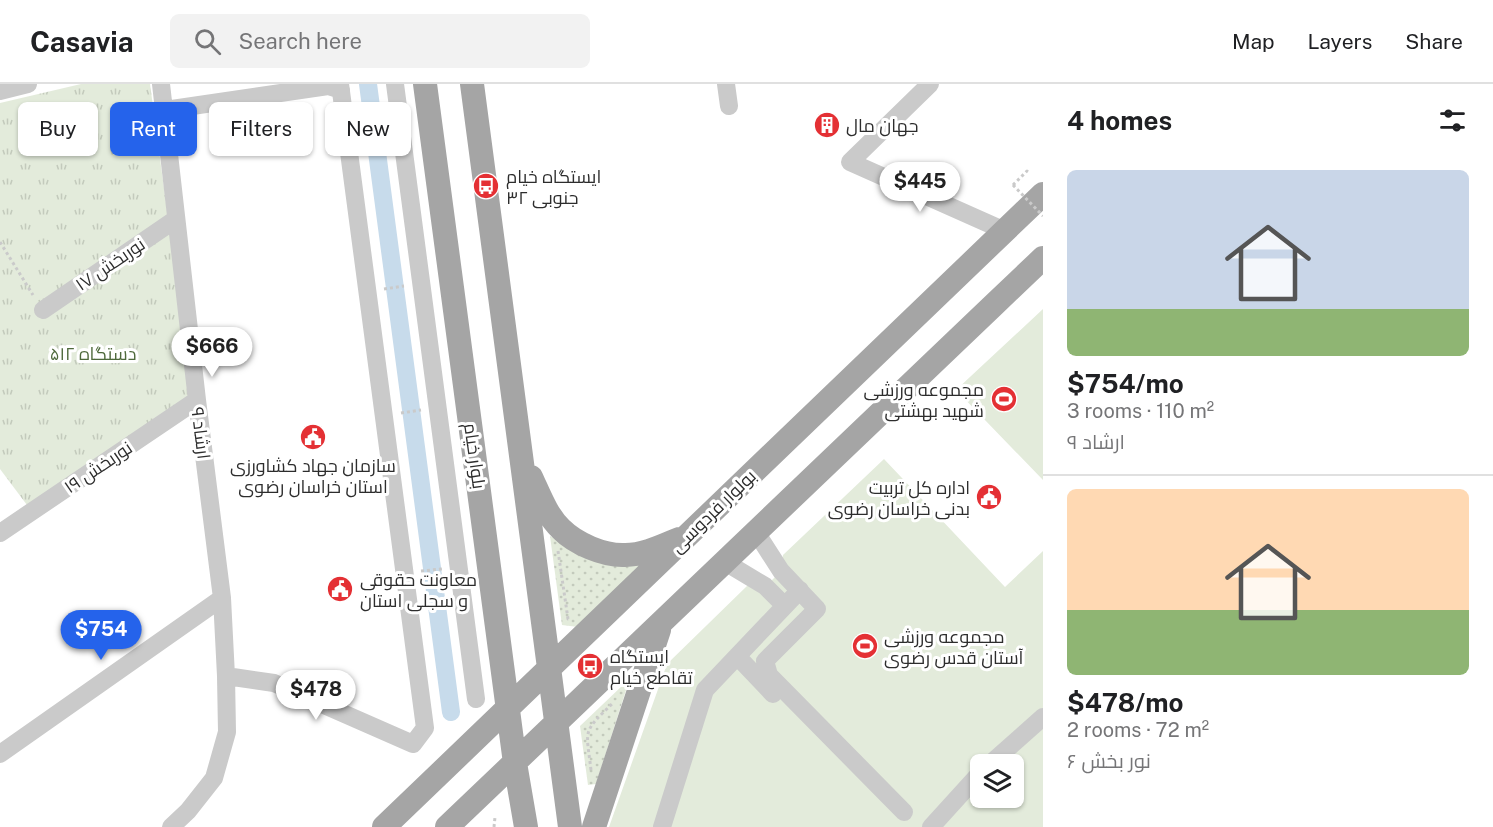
<!DOCTYPE html>
<meta charset="utf-8">
<style>
body{margin:0;font-family:"Public Sans",Cairo,sans-serif;background:#f2f2f2;color:#202124;height:100vh;display:flex;flex-direction:column;font-size:22px;white-space:nowrap}
*{box-sizing:border-box;margin:0}
p{font-size:20px;color:#757577}
.icon{flex:none;width:33px;height:33px;fill:none;stroke:currentColor;stroke-width:2;stroke-linecap:round;stroke-linejoin:round}
.map{position:relative;flex:1;overflow:hidden}
.details{display:flex;flex-direction:column;background:#fff;width:450px}
.details>*{flex:none}
.hud{position:absolute;left:18px;top:18px;width:570px;height:54px;display:flex;gap:12px}
.buttons{position:absolute;left:970px;top:670px;display:grid;gap:12px}
.buttons a{display:grid;place-items:center;width:54px;height:54px;border-radius:9px;background:#fff;box-shadow:0 2px 4px #0004;font-size:30px}
.price{position:absolute;translate:-50% -51px;padding:0 14px;border-radius:21px;background:#fff;color:#222;font-size:20px;line-height:39px;filter:drop-shadow(0 2px 3px #0008)}
.price::after{content:'';position:absolute;left:50%;top:36px;width:18px;height:14px;margin-left:-9px;background:inherit;clip-path:polygon(0 0,100% 0,50% 100%)}
.price.active{background:#2563eb;color:#fff}
ul{padding:0;list-style:none}
li{display:grid;align-content:center;gap:12px;height:318px;padding:0 24px}
li+li{border-top:2px solid #e0e0e0}
li span{display:grid;place-items:center;height:186px;border-radius:9px;color:#555}
li>.icon{margin-inline-start:auto}
span .icon{width:108px;height:108px;fill:#fffc;stroke-width:1}
li b{font-size:26px}
h2{display:flex;justify-content:space-between;align-items:center;height:72px;padding:0 24px;font-size:26px}
.chip{padding:0 21px;border-radius:9px;background:#fff;box-shadow:0 2px 4px #0004;font-size:21px;line-height:54px}
.chip.active{background:#2563eb;color:#fff}
header{display:flex;align-items:center;gap:36px;box-sizing:border-box;height:84px;padding:0 30px;background:#fff;border-bottom:2px solid #e0e0e0}
header strong{font-size:28px}
nav{display:flex;gap:33px;margin-inline-start:auto;font-size:21px}
.search{width:420px;height:54px;background:#f2f2f2;display:flex;align-items:center;gap:15px;box-sizing:border-box;padding:0 21px;border-radius:9px;color:#757577;font-size:22px}
main{display:flex;flex:1;min-height:0}
.map>svg:first-child{display:block}
</style>
<header>
<strong>Casavia</strong>
<div class="search"><svg class="icon" aria-label="search" viewBox="0 0 24 24"><circle cx="10" cy="10" r="6"/><path d="M15 15l6 6"/></svg>Search here</div>
<nav><a>Map</a><a>Layers</a><a>Share</a></nav>
</header>
<main>
<div class="map">
<svg width="1043" height="743" viewBox="0 0 1043 743">
<defs>
<pattern id="grass-dots" width="8" height="8" patternUnits="userSpaceOnUse" patternTransform="scale(1.5)"><rect width="8" height="8" fill="#e3ebdb"/><path d="M2 2h.1M6 6h.1" fill="none" stroke="#c3cabc" stroke-width="1.8" stroke-linecap="round"/></pattern>
<pattern id="park-tufts" width="24" height="20" patternUnits="userSpaceOnUse" patternTransform="scale(1.5)"><rect width="24" height="20" fill="#e3ebdb"/><path d="M3 7l-1-3M5 7V3M7 7l1-3M15 17l-1-3M17 17v-4M19 17l1-3" fill="none" stroke="#c3cabc"/></pattern>
</defs>
<rect width="100%" height="100%" fill="#fff"/>
<path fill="url(#grass-dots)" d="M550 452 560 458 643 481 578 543 562 541Z
M628 600 596 700 588 701 580 642 623 601Z"/>
<path fill="url(#park-tufts)" d="M81 0H150L192 312 30 425 0 385V19Z"/>
<path fill="#e3ebdb" fill-rule="evenodd" d="M1043 225V396L956 306Z
M884 375 1005 503 1043 467V743H609L667 580 747 502H766L781 487 783 471ZM981 681H1014V714H981Z"/>
<g fill="none" stroke-linecap="round" stroke-linejoin="round">
<path stroke="#c7dbeb" stroke-width="18" d="M368 0 451 628"/>
<path stroke="#cacaca" stroke-width="3" stroke-dasharray="3 3" stroke-linecap="butt" d="M1013 101 1027 87 1030 90
M0 158 33 211
M384 205 404 202
M401 329 421 326
M558 467 568 535H571
M421 487 442 485
M591 686C586 644 582 649 613 619
M494 743 495 733"/>
<path stroke="#cacaca" stroke-width="18" d="M161 0 197 316 222 514 226 592 227 648 214 694 188 727 171 743
M395 0 476 615
M726 0 729 22
M930 0 850 78 1005 147
M0 7 28 0
M165 26 328 2 341 6
M43 226 176 135
M756 448 781 487 817 525 765 577 769 591 904 728
M0 449 197 316
M725 478 765 502 785 522
M737 572 773 610
M226 592 274 599 413 660 425 644 340 0
M0 670 222 514
M989 681 1043 633
M662 743 705 606 800 506
M931 743 981 688"/>
<path stroke="#a5a5a5" stroke-width="24" d="M425 0 515 679 526 743
M472 0 570 743
M531 393C539 410 547 432 561 445 576 460 604 472 625 471 644 471 662 462 679 455
M384 743 1043 110
M447 743C647 554 844 363 1043 174
M594 743 659 546"/>
<path stroke="#cacaca" stroke-width="3" stroke-dasharray="3 3" stroke-linecap="butt" d="M1013 101 1043 132"/>
</g>
<defs>
<g id="building-disc" transform="scale(1.35)"><circle r="9.5" fill="#e43034" stroke="#fff"/><path d="M-4-6H4V6H1V3H-1V6H-4ZM-2.5-4.3h1.7v1.8h-1.7ZM.8-4.3h1.7v1.8H.8ZM-2.5-1h1.7V.8h-1.7ZM.8-1h1.7V.8H.8Z" fill="#fff"/></g>
<g id="bus-disc" transform="scale(1.35)"><circle r="9.5" fill="#e43034" stroke="#fff"/><path d="M-5-6H5V4H4V6H2V4H-2V6H-4V4H-5ZM-3.5-4V0h7V-4ZM-3.5 1.2v1.5H-2V1.2ZM2 1.2v1.5H3.5V1.2Z" fill="#fff"/></g>
<g id="stadium-disc" transform="scale(1.35)"><circle r="9.5" fill="#e43034" stroke="#fff"/><path d="M0-5a6.5 5 0 1 0 0 10a6.5 5 0 1 0 0-10ZM-3.5-1.8h7v3.6h-7Z" fill="#fff"/></g>
<g id="civic-disc" transform="scale(1.35)"><circle r="9.5" fill="#e43034" stroke="#fff"/><path d="M-.6-6.5H3V-4.5H.6V-3L4-1V1h2V6H-6V1h2V-1L-.6-3ZM-1.2 2.5V6h2.4V2.5Z" fill="#fff"/></g>
</defs>
<g fill-rule="evenodd">
<use href="#building-disc" x="827" y="41"/>
<use href="#bus-disc" x="486" y="102"/>
<use href="#stadium-disc" x="1004" y="315"/>
<use href="#civic-disc" x="313" y="353"/>
<use href="#civic-disc" x="989" y="413"/>
<use href="#civic-disc" x="340" y="505"/>
<use href="#stadium-disc" x="865" y="562"/>
<use href="#bus-disc" x="590" y="582"/>
</g>
<g text-anchor="middle" dominant-baseline="central" stroke-width="6" stroke-linejoin="round" paint-order="stroke">
<g font-size="18" fill="#2d2d2d" stroke="#fff" text-anchor="start">
<text x="846" y="41">جهان مال</text>
<text x="506" y="92">ایستگاه خیام<tspan x="506" dy="21">جنوبی ۳۲</tspan></text>
<text x="984" y="305" text-anchor="end">مجموعه ورزشی<tspan x="984" dy="21">شهید بهشتی</tspan></text>
<text x="313" y="381" text-anchor="middle">سازمان جهاد کشاورزی<tspan x="313" dy="21">استان خراسان رضوی</tspan></text>
<text x="970" y="403" text-anchor="end">اداره کل تربیت<tspan x="970" dy="21">بدنی خراسان رضوی</tspan></text>
<text x="360" y="495">معاونت حقوقی<tspan x="360" dy="21">و سجلی استان</tspan></text>
<text x="884" y="552">مجموعه ورزشی<tspan x="884" dy="21">آستان قدس رضوی</tspan></text>
<text x="610" y="572">ایستگاه<tspan x="610" dy="21">تقاطع خیام</tspan></text>
</g>
<g font-size="18" fill="#2d2d2d" stroke="#fff">
<text transform="translate(110 180) rotate(-34)">نوربخش ۱۷</text>
<text transform="translate(201 349) rotate(83)">ارشاد ۹</text>
<text transform="translate(475 372) rotate(82)">بلوار خیام</text>
<text transform="translate(98 383) rotate(-34)">نوربخش ۱۹</text>
<text transform="translate(713 427) rotate(-44)">بولوار فردوسی</text>
</g>
<g font-size="18" fill="#4e693b" stroke="#fff">
<text x="93" y="269">۵۱۲ دستگاه</text>
</g>
</g>
</svg>
<div class="buttons">
<a><svg class="icon" aria-label="layers" viewBox="0 0 24 24"><path d="M12 4l9 5-9 5-9-5zM3 14l9 5 9-5"/></svg></a>
</div>
<b class="price" style="left:920px;top:129px">$445</b>
<b class="price" style="left:212px;top:294px">$666</b>
<b class="price active" style="left:101px;top:577px">$754</b>
<b class="price" style="left:316px;top:637px">$478</b>
<div class="hud">
<a class="chip">Buy</a>
<a class="chip active">Rent</a>
<a class="chip">Filters</a>
<a class="chip">New</a>
</div>
</div>
<section class="details">
<h2>4 homes<svg class="icon" aria-label="filters" viewBox="0 0 24 24"><path d="M4 7h16M4 17h16"/><circle cx="9" cy="7" r="2"/><circle cx="15" cy="17" r="2"/></svg></h2>
<ul>
<li><span style="background:linear-gradient(#c9d6e8 75%,#8fb573 0)"><svg class="icon" aria-label="home" viewBox="0 0 24 24"><path d="M3 11l9-7 9 7M6 9v11h12V9"/></svg></span><div><b>$754/mo</b><p>3 rooms · 110 m²</p><p>ارشاد ۹</p></div></li>
<li><span style="background:linear-gradient(#ffd9b3 65%,#8fb573 0)"><svg class="icon" aria-label="home" viewBox="0 0 24 24"><path d="M3 11l9-7 9 7M6 9v11h12V9"/></svg></span><div><b>$478/mo</b><p>2 rooms · 72 m²</p><p>نور بخش ۶</p></div></li>
</ul>
</section>
</main>
